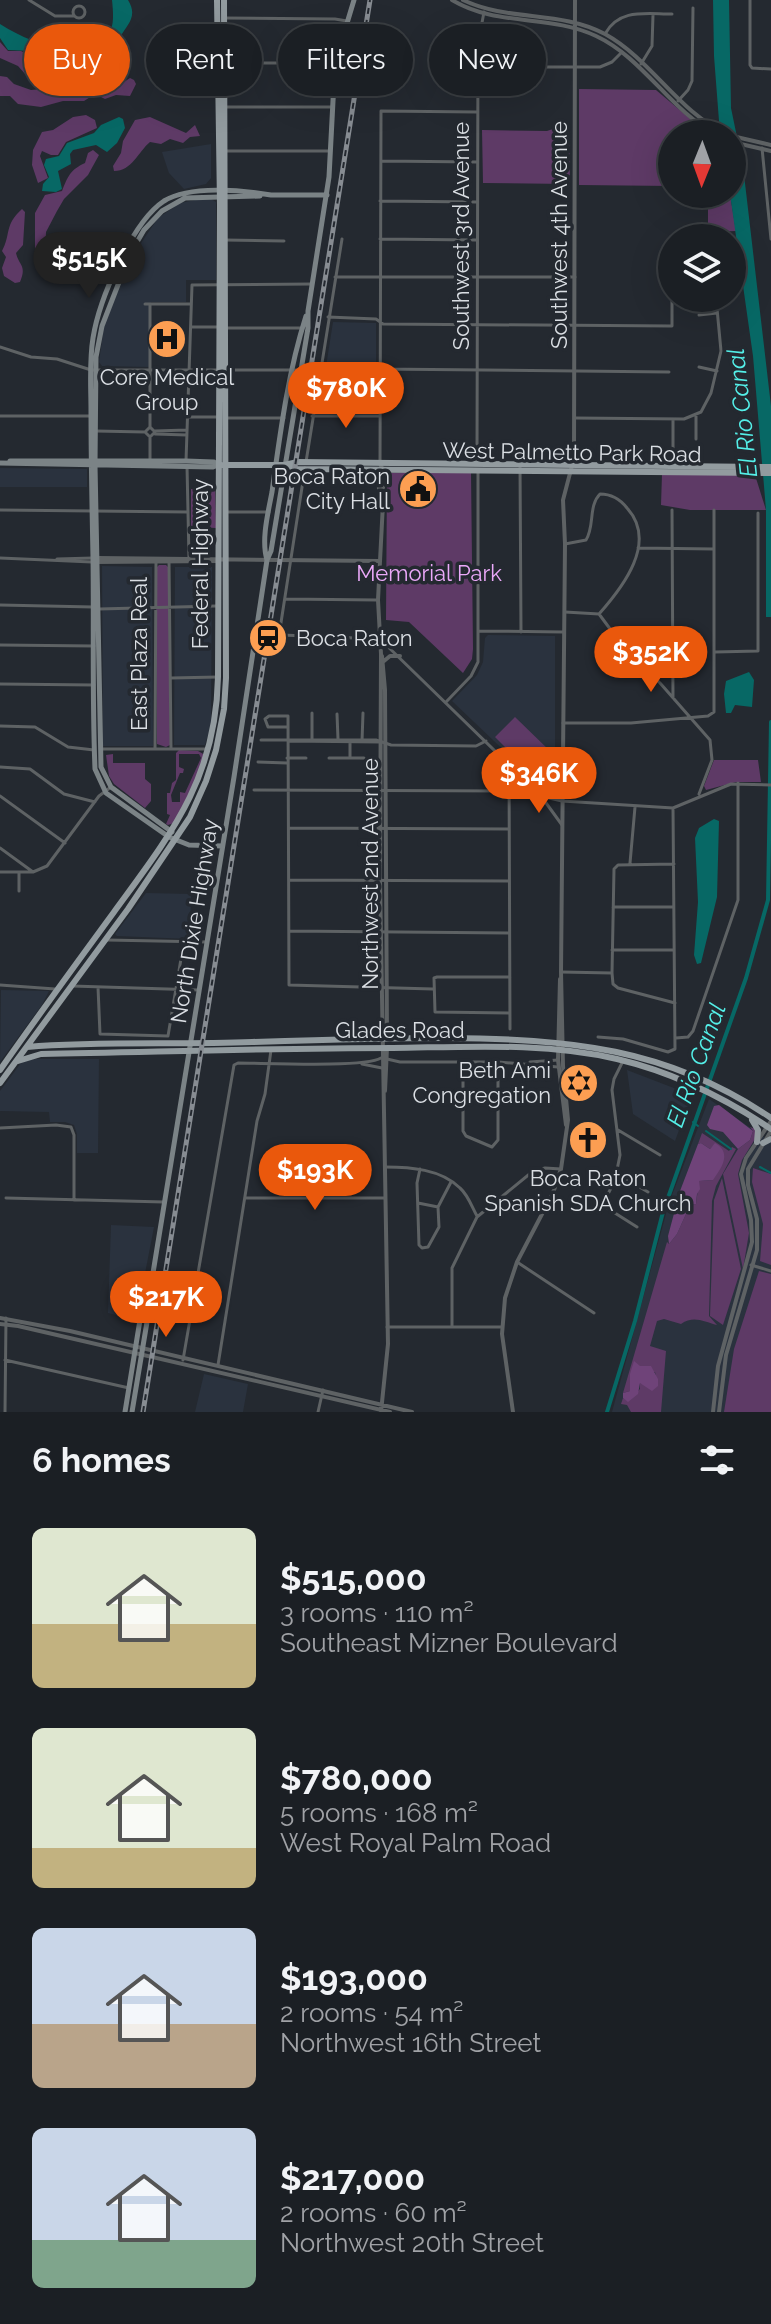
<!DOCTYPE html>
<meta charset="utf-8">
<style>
body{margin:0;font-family:Raleway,sans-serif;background:#24272c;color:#f1f3f6;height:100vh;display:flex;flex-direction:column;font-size:30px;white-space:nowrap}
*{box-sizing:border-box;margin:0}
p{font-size:26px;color:#a0a2a6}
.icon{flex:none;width:44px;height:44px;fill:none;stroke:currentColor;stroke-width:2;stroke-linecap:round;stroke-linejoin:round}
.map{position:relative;height:1412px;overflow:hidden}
.side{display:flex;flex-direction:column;background:#1b1f24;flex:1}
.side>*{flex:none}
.guide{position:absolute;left:24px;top:24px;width:724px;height:72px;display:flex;gap:16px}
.needle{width:52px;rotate:181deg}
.tools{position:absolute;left:658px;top:120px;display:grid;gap:16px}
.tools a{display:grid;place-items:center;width:88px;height:88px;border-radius:50%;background:#1b1f24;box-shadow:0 8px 32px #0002,0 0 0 2px #393d41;font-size:40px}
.price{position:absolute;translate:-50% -68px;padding:0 18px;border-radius:28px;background:#ea580c;color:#fff;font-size:26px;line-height:52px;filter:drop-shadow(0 2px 4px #0008)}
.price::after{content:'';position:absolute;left:50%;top:48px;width:24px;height:18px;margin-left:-12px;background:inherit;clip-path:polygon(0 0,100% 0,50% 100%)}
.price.active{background:#222;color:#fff}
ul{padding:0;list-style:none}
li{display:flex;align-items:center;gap:24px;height:200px;padding:0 32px}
li span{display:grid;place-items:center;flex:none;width:224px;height:160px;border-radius:12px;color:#555}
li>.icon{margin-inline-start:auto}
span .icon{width:96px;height:96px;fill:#fffc;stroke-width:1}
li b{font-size:34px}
h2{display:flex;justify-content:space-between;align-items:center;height:96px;padding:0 32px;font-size:34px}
.pill{padding:0 28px;border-radius:36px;background:#1b1f24;box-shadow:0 8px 32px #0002,0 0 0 2px #393d41;font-size:28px;line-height:72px}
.pill.active{background:#ea580c;color:#fff}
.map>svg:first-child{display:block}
</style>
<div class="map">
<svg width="771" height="1412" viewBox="0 0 771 1412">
<rect width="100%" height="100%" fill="#242930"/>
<path fill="#2a323e" d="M211 144V178L206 184 184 189 169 173 162 152Z
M195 200 211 199 216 202V280H186V302H151L150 367 102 366 99 362 104 326 133 255 158 218 180 203Z
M333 322 376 323V392H322Z
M0 468 87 469V487H0Z
M102 566 152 567 153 746H103Z
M175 567H212L211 725 205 745H174Z
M488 635 555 636V753L544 781 534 779 452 701 477 675 483 662 485 638Z
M146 893 191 894 190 939 117 936 115 934Z
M1 990 49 991 42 1005 0 1062Z
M31 1059H99L98 1153H77V1134L74 1125 65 1122H50L49 1112 0 1111V1091L21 1063Z
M627 1070 692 1095 675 1141 633 1114Z
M709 1099 771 1142V1412H612L669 1203Z
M111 1225 154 1227 136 1320 108 1313Z
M204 1374 248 1384 243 1412H195Z"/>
<path fill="#5e3a66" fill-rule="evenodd" d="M0 42 8 51H21L47 64 59 63 61 70 54 74 26 75 18 66 0 58Z
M0 76 7 77 14 84 31 90 76 86 92 81 118 86 130 78 134 80 136 84 130 96 116 95 105 99 95 94 84 101H63L41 107 18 104 10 96H0Z
M579 89 656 90 708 134H672V186L579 185Z
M86 115 95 120 97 128 66 142 58 155H51L42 151 40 156 48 178 38 183 32 165 33 150 42 132 53 130 73 117Z
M150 117 186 133 195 125 200 136 190 137 183 143 170 139 161 144 150 142C138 152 132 171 114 171L113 166 121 153 123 141 135 120Z
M553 129H569L570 184 483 183 482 130 547 131Z
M93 150 99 155 88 175 64 199 57 211 46 232 45 256 35 255V213L45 195 62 191C68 176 70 170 85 163L88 153Z
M691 194H730L736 231 708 232V203L698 202Z
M22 209 25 212 23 245 16 253C19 266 27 265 20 282L15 283 4 276 2 268 6 257 2 251C11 235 4 225 22 209Z
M471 472 473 649 472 659 463 673 409 622 386 620 387 473Z
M662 474 755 475 766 510H690L661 505Z
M191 489H215L216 528 191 527Z
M159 565H166L169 568 170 745 166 747 157 744 156 568Z
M515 717 551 752 530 772 495 737Z
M179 750 198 751 205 755 197 779 174 823 168 825 166 824 170 815 167 814V793H170L172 783 176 780V753ZM179 754H199L201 758 185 793 180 792V802H172L171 795 180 773H183L184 769 179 767Z
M113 754V763H145V779L151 784V801L145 808 114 784 109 776 106 755Z
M714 760H758L761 782H736L706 790 704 786Z
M750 1127 756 1129 755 1139 742 1160 738 1174 749 1233 743 1269 723 1174 738 1149 750 1140 753 1131Z
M702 1133 729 1151 732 1147 736 1149 716 1186 712 1201 709 1316 717 1325C704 1322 694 1315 681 1324L664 1319 657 1321 650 1346 666 1351 661 1412H631L627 1405 621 1404 623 1398 628 1401 640 1389V1383L658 1386 655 1372 632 1377 630 1391 623 1393 667 1242 669 1244 677 1234 690 1205 696 1204 699 1181 713 1180V1146L710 1149 701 1143 698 1144Z
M753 1168 771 1174V1265L760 1261 763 1224 752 1182Z
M722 1178 741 1269 723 1325 710 1316 714 1200Z
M759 1271 771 1274V1412H724L734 1349Z"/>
<path fill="#6f4379" d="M719 1105 753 1131 750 1140 738 1149 723 1132 710 1129 707 1125 714 1106Z
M701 1143 710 1149 715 1143C732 1153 722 1167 713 1180L699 1181 700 1189 697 1194 696 1204 690 1205 677 1234 669 1244 668 1236 680 1191 698 1144Z
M634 1361 640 1366H651L658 1379V1386L652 1391 640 1383 638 1394 628 1402 623 1398V1393L630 1391V1374Z"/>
<path fill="#076865" d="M112 0H128C138 16 128 24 120 37 116 42 117 51 115 57L76 71 61 61 46 62 30 51 8 50 0 38V24C27 41 52 50 84 45 113 41 115 28 112 0Z
M713 0H729L731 108 743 166 771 406V617H766V510L753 356 730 194 732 134H720L714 56Z
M119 117 123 119 125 128 117 143 107 152 96 145 73 150 70 154 71 164 58 171 62 189 56 192 42 191 43 184 49 177 44 165 46 159 59 156 67 143 94 133 101 125Z
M749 672 754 680 752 707 735 705 731 713H726L724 694 726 681Z
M714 819 719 821 717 897 701 963 697 964 694 955 698 902 695 838 699 828Z"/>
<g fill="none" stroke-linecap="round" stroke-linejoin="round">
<path stroke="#076865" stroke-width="2" d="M693 1122 698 1126
M706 1131 731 1149
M760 1167 771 1173"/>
<path stroke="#076865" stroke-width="4" d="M607 1412 635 1321 663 1212 746 978 768 900 771 722"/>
<path stroke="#5e6264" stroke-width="3" d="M29 0 55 16H74
M750 0V65L752 68 771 69
M73 12a6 6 0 1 1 12 0a6 6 0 1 1-12 0Z
M224 18 335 19 347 21
M605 34C619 8 646 14 672 14
M227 63H335
M641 64 652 46 653 15
M478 67H600L612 62 622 52
M678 101 688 90 692 81 693 8
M225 107H333
M762 148 771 239
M224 151H328
M381 161 477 162
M380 201 477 202
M380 239 476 240
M225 240 284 241
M335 277H575
M145 304H191
M699 315 717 313
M328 317 376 319 383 324 672 326V298
M191 327H219
M226 328H302
M0 347 31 357 57 359 91 370H219
M699 367 717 371
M379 369 669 372
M227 370H299
M0 416H92
M312 416H379
M696 416V439
M187 417H219
M228 418H284
M575 418 684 419 701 412 711 393 721 351 716 298
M673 419V463
M150 427 155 432 150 437 145 432 150 427V304
M96 431 145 432
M155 431 187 430
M155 434 187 435
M150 461V437
M186 461 192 285 312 284
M306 462 342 239
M380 463 381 111 477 112
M475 463 477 454 478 44 484 12
M520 464 521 632
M187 466 189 558
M305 468 280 629 282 635 380 639 535 790 549 798 562 801 673 808 731 784 771 785
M0 510 188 512
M672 510 673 698
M225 512H269
M565 544 586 540C595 526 588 506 600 494 611 494 620 499 627 508 658 542 623 587 599 614
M638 548 714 549
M0 558 92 562
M57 559 93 558
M169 561 171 749
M285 599 377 600
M0 605 93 607
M99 609 216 606
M565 612 599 614 625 649 660 683 710 740 712 760 699 794
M479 631 563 632
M0 645 94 646
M715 652 758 651V513
M171 678 218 677
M0 684 94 685
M447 701 471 676 478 662V472
M337 714 338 739
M563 723H631L708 716 714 712V510
M0 726 35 727 68 747 94 750
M288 727H268L265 719 269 716H288L289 985 433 989
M312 739V713
M261 740H376L391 745 476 746 486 741
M289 741 380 742
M362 741 363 713
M101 749H205
M155 749 156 561
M287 758H306
M329 758H364
M350 758V743
M258 762 287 763
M509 764 510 1029
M0 767 30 769 64 794 95 802
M254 790 509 791
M0 796 65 843
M541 796 562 825
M289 828 509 829
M0 848 33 872
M630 863 635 807
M674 864 618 865 614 869 612 973 613 984 618 988 675 1003
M0 872H33L47 866 99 796 111 787
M289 880 509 881
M19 891V872
M613 907H673
M289 931 509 933
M107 940 207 942
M612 950H674
M561 972 612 973
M0 985 55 989
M72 986 199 990
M98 987 100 1034 168 1036 184 941
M509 1013 435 1012 434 978 437 977H510
M598 1037 623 1039 668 1052 675 1049 673 808
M676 1038 688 1037 693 1031 738 900V783
M387 1059 400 1062H498L558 1067
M463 1062V1131L466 1136 492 1147 498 1140V1062
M530 1062 558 1060
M622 1063 614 1079 612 1090 620 1155 615 1180 604 1202 607 1208 637 1227
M362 1064 382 1068
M0 1128 56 1125 71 1127 74 1135V1200
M618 1130 660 1155
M385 1167C410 1167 441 1169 460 1188 468 1195 472 1207 477 1216
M420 1169 417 1183 419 1245 422 1248 428 1247 439 1227 438 1207 451 1182
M617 1174 648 1192
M6 1198 164 1202
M245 1198H385
M418 1203 438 1207
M517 1262 594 1313
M751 1265 771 1271
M387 1327H502
M452 1327V1268L477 1217 532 1172 545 1168 561 1169
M5 1360 129 1388
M183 1360 234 1065 238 1063C264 1063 364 1068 381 1058
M218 1365 257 1121 265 1094 271 1050
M5 1412 6 1318
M318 1412 323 1390"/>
<path stroke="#5e6264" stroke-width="4" d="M452 0C497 27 549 14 596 36 643 58 669 109 715 134
M463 0C509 22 560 10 605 34 652 60 678 112 727 134
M732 136 771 145
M732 142 771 151
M380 463 383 471V503L378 600 381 654 380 880 388 1344 381 1412
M378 470 380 509
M98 558 379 561
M95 562 218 561
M382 656 385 690 387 1039
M384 661 390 656H400
M560 979 558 1060 566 1125
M385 1091 387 1048
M0 1318 70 1331 412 1412
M0 1324 18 1326 390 1412
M513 1412 502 1334 505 1298 517 1262 553 1193 561 1169 568 1120 563 1066 561 972 565 544 563 500 574 458 575 0
M713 1412 718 1366 752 1242 751 1220 741 1174 746 1158 771 1121
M719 1412 726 1355 757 1250V1219L748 1185V1169L771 1131"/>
<path stroke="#7b8386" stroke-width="5" d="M270 195H327
M10 461H186L214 462 216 465
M0 463 213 467 218 465
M267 560C261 540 268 513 272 492 280 434 288 372 306 316
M172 832 111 787 101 767 95 465 96 357 102 326 130 254 144 230 162 211 185 198 260 196
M222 846 189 845 169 837 106 793 95 769C92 698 94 627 93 557 92 508 91 460 91 411 91 387 89 362 93 338 99 300 132 222 164 201 190 185 242 190 271 195
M125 1412 140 1320 153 1273 234 777 267 560 271 551 308 328V311L329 177 335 63 354 0
M132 1412 151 1298V1287"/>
<path stroke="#929b9f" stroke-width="6" d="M223 465H284L298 462 771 467
M287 466 297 469 771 473
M27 1047C101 1041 177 1045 252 1042 316 1040 381 1038 446 1038 568 1039 667 1047 771 1118
M18 1061 41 1054C158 1052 276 1048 393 1048 468 1047 544 1042 617 1059 672 1072 725 1098 771 1129
M0 1070C37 1017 76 964 114 912 171 834 216 779 218 677L220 205 217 0
M0 1083 128 909 190 817 206 781 216 750 224 709 226 678 224 0
M752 1120 758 1130 757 1142
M763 1143 771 1139"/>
<g stroke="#878c92" stroke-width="5">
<path id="rail" d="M143 1412 370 0"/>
</g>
<use href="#rail" stroke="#242930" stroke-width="2" stroke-dasharray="6" stroke-linecap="butt"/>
</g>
<defs>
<g id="hospital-disc" transform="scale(2)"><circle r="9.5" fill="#fc9e52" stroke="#242930"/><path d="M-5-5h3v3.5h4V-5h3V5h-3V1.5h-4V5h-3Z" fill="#111"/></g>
<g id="civic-disc" transform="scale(2)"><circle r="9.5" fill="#fc9e52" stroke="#242930"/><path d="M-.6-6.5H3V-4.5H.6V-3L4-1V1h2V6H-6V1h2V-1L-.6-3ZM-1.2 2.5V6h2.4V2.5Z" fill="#111"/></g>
<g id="station-disc" transform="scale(2)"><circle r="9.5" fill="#fc9e52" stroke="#242930"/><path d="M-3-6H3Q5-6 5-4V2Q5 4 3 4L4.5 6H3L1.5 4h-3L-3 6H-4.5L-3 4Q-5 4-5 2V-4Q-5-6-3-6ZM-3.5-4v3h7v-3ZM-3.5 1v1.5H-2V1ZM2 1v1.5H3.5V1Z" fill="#111"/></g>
<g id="synagogue-disc" transform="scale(2)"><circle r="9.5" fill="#fc9e52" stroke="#242930"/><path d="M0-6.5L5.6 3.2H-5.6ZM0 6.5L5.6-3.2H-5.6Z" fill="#111"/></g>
<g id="church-disc" transform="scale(2)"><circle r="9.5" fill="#fc9e52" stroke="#242930"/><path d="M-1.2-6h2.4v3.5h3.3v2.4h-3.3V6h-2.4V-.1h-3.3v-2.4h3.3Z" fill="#111"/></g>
</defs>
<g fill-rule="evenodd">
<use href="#hospital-disc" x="167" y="339"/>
<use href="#civic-disc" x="418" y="489"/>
<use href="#station-disc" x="268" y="638"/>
<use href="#synagogue-disc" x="579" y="1083"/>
<use href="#church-disc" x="588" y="1140"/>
</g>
<g text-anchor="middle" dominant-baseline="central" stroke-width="7" stroke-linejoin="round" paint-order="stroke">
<g font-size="22" fill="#dadee3" stroke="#242930">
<text transform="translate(559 235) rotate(-90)">Southwest 4th Avenue</text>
<text transform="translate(461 236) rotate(-90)">Southwest 3rd Avenue</text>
<text transform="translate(572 452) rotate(1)">West Palmetto Park Road</text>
<text transform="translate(200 564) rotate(-90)">Federal Highway</text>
<text transform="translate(139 654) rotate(-90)">East Plaza Real</text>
<text transform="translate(370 874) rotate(-90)">Northwest 2nd Avenue</text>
<text transform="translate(194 921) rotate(-81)">North Dixie Highway</text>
<text x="400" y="1030">Glades Road</text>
</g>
<g font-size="22" fill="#dadee3" stroke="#242930">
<text x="167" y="377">Core Medical<tspan x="167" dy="25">Group</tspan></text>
<text x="390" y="476" text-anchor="end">Boca Raton<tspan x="390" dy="25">City Hall</tspan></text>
<text x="296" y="638" text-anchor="start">Boca Raton</text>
<text x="551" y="1070" text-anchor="end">Beth Ami<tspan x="551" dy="25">Congregation</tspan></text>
<text x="588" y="1178">Boca Raton<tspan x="588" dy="25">Spanish SDA Church</tspan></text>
</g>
<g font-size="22" fill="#eba9f9" stroke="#242930">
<text x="429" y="573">Memorial Park</text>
</g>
<g font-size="24" font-style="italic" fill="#54efe8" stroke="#242930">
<text transform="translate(742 413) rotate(-96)">El Rio Canal</text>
<text transform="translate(696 1065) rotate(-70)">El Rio Canal</text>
</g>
</g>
</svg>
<div class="tools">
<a><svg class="needle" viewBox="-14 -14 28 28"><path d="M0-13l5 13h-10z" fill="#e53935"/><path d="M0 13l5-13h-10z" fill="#a0a2a6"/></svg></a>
<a><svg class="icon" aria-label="layers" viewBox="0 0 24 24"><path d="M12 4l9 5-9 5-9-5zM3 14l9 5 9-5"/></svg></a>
</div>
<b class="price active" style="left:89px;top:300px">$515K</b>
<b class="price" style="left:346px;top:430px">$780K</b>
<b class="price" style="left:651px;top:694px">$352K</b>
<b class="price" style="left:539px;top:815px">$346K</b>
<b class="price" style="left:315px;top:1212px">$193K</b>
<b class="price" style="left:166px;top:1339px">$217K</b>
<div class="guide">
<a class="pill active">Buy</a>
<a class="pill">Rent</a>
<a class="pill">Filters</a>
<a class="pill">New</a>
</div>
</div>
<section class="side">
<h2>6 homes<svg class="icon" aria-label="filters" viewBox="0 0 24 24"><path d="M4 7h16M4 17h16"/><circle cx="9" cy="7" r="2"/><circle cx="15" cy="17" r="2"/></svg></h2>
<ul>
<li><span style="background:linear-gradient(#dfe7d0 60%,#c2b280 0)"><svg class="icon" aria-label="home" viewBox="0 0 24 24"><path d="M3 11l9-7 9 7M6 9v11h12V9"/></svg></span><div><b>$515,000</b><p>3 rooms · 110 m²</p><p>Southeast Mizner Boulevard</p></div></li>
<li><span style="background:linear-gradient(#dfe7d0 75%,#c2b280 0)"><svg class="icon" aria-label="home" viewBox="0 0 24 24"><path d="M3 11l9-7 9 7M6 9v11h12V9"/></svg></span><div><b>$780,000</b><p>5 rooms · 168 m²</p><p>West Royal Palm Road</p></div></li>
<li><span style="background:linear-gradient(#c9d6e8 60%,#b9a48a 0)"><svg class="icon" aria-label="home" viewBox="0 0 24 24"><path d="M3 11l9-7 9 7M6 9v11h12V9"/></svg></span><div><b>$193,000</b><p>2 rooms · 54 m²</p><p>Northwest 16th Street</p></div></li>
<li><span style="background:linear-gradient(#c9d6e8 70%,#7fa58c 0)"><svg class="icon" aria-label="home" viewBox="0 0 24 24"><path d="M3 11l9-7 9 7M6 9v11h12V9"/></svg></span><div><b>$217,000</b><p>2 rooms · 60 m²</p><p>Northwest 20th Street</p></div></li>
</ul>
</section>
